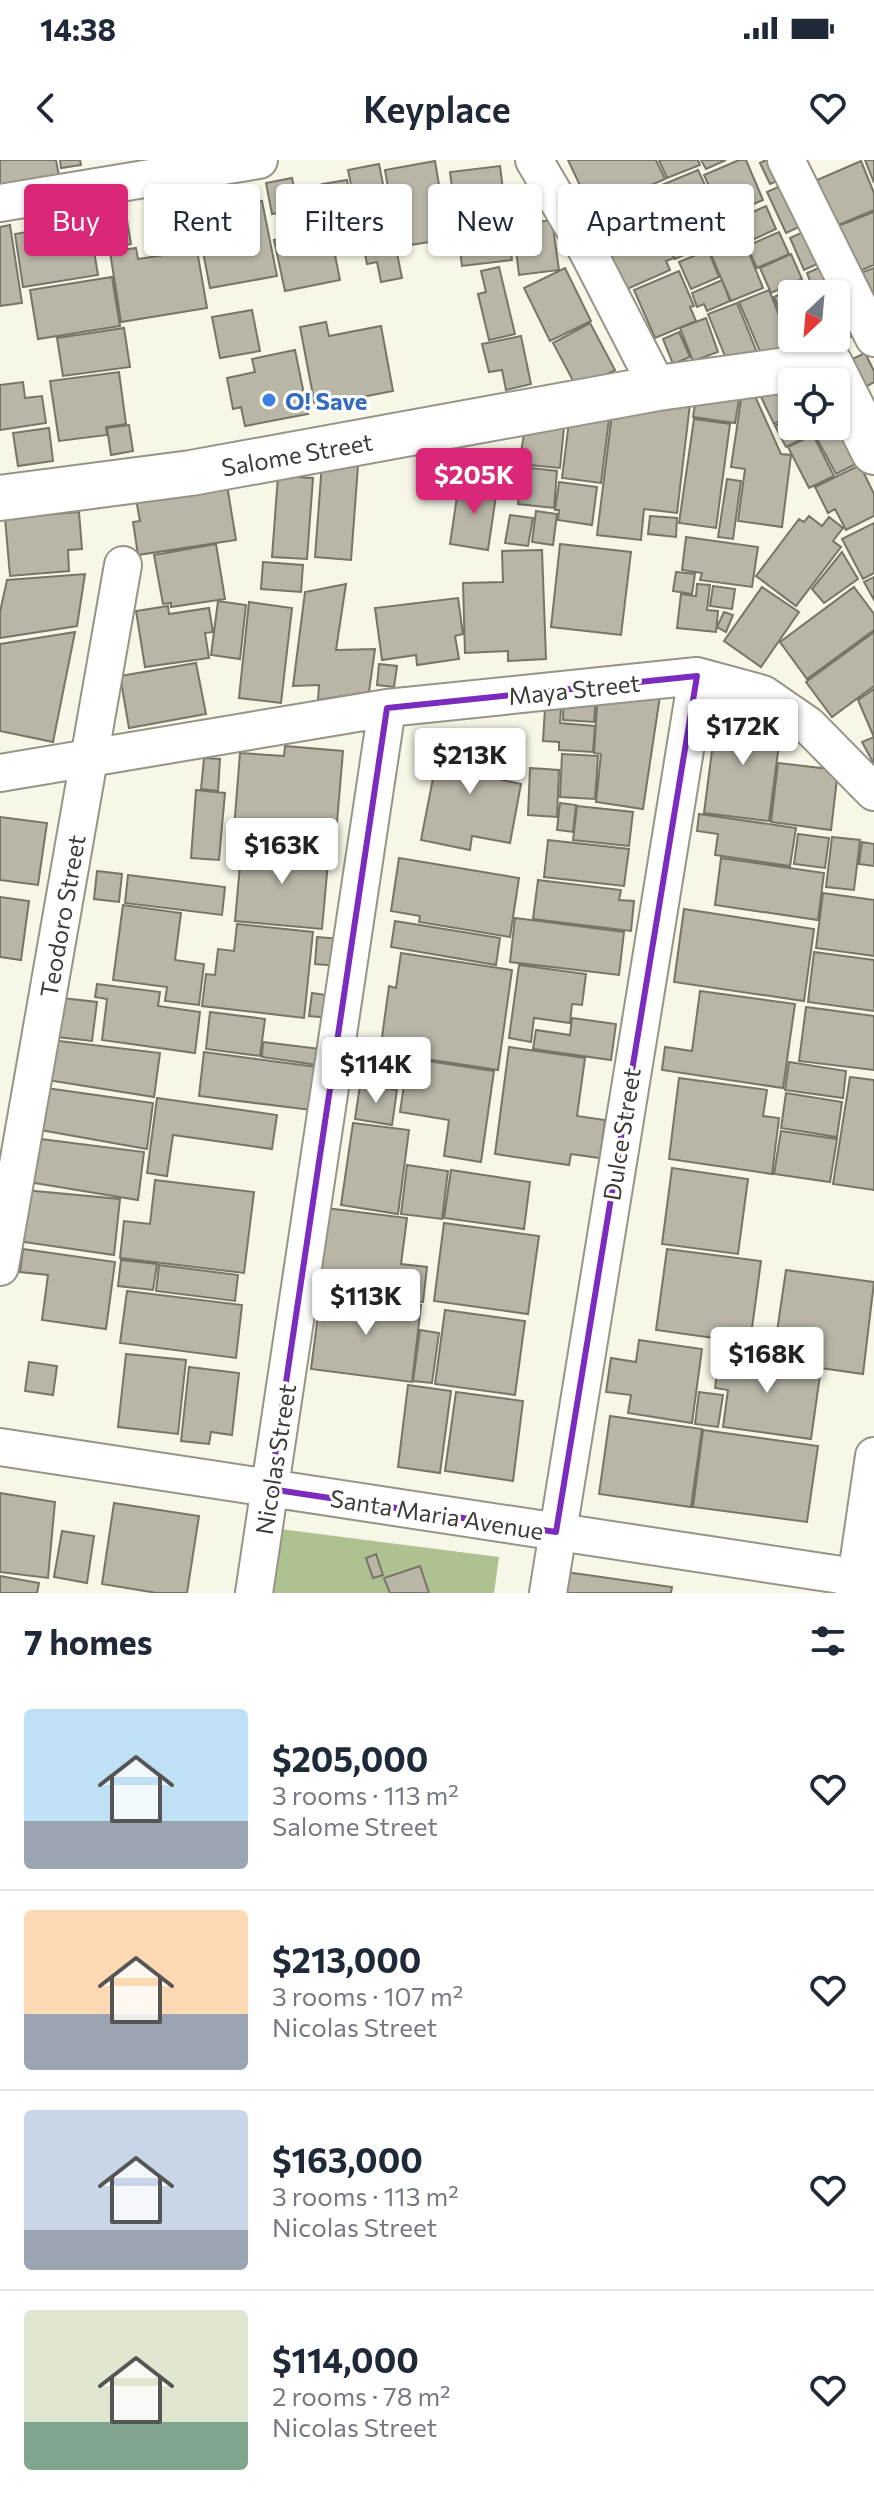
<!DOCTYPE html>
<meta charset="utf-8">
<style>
body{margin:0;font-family:Commissioner,sans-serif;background:#f2f2f3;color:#1f2937;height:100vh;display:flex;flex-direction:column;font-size:30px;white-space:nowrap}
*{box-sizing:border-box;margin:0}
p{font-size:26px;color:#747a83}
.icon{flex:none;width:44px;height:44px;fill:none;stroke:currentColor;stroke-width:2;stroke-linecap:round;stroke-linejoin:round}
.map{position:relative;height:1433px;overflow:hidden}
.details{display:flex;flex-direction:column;background:#fff;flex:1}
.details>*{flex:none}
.hud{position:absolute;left:24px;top:24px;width:826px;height:72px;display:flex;gap:16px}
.needle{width:52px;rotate:206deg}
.controls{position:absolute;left:778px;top:120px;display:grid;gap:16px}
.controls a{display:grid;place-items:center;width:72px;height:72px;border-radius:8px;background:#fff;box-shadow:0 2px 6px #0004;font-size:40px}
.price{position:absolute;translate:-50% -68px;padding:0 18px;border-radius:8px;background:#fff;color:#222;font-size:26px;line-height:52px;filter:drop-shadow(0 2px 4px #0008)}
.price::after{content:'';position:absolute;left:50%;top:48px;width:24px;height:18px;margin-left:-12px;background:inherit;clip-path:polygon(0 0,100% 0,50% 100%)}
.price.selected{background:#db2777;color:#fff}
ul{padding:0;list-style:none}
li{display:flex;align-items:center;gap:24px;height:200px;padding:0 24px}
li+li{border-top:2px solid #e0e1e3}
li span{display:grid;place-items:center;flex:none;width:224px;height:160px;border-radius:8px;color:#555}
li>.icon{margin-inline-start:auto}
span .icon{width:96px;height:96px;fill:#fffc;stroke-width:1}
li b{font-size:34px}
h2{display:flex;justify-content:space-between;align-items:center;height:96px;padding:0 24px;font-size:34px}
.pill{padding:0 28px;border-radius:8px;background:#fff;box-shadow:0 2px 6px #0004;font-size:28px;line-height:72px}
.pill.selected{background:#db2777;color:#fff}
.status{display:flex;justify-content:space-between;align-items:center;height:56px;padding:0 40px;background:#fff;direction:ltr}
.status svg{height:22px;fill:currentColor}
header{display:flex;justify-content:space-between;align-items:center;height:104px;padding:0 24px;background:#fff;font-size:36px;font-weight:600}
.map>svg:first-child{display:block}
</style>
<div class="status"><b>14:38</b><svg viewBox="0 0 49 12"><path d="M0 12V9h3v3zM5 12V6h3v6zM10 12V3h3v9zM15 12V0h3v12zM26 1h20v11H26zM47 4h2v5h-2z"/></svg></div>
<header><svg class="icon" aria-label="back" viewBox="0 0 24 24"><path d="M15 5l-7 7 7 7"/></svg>Keyplace<svg class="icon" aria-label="heart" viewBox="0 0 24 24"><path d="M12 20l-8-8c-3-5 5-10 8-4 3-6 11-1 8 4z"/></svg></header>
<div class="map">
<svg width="874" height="1433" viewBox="0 0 874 1433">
<rect width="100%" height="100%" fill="#f8f6e7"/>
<path fill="#aec291" d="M280 1369 499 1397 494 1433H272Z"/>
<path fill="#b9b6a8" stroke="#777568" stroke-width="2" d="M0 0H56L59 16 0 26Z
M60 0H80L81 5 61 8Z
M568 0H656L665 19 592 51Z
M659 0H698L700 5 667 18Z
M701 0H726L706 9Z
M739 0H746L763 40 737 51 744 69 731 75 704 15Z
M766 0H780L787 17 770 24 760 3Z
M865 0H874V23Z
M435 1 448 79 398 87 385 10Z
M861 1 874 33V50L836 66 817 20Z
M379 4 402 118 381 122 377 102 367 104 348 10Z
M500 6 512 100 462 106 450 12Z
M698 10 711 38 664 57 652 29Z
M292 18 299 49 272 54 266 23Z
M347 20 356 66 331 71 322 24Z
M789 22 808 63 786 73 767 32Z
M179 28 184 57 152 62 147 33Z
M651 28 664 58 604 84 590 55Z
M123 37 131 84 100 90 92 42Z
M713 39 729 76 675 99 659 62Z
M262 41 277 116 210 128 202 87 215 85 208 51Z
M766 46 776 69 750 81 740 58Z
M874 52V105L857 112 838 66Z
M552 60 559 110 519 115 513 65Z
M89 61 98 115 23 127 15 74Z
M10 65 22 143 0 146V67Z
M659 67 674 98 666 101 670 110 625 130 607 90Z
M810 69 824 101 804 110 790 78Z
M330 70 340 120 285 131 274 80Z
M779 72 789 94 757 108 747 86Z
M742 76 763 128 731 141 709 90Z
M136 88 138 99 197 90 207 148 121 162 110 92Z
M708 90 719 117 691 129 679 102Z
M791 94 802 119 771 133 760 108Z
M830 103 836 134H792V159L785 162 774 137 810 121 807 113Z
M499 107 515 174 489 180 478 134 486 132 481 111Z
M565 108 591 161 550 181 524 128Z
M874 108V131L863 135 855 115Z
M679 111 694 146 690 147 696 161 655 178 634 130Z
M112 117 120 166 38 179 30 130Z
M722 120 730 141 707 151 704 144 697 147 692 133Z
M769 130 793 189 764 201 739 142Z
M847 138 862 172 802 197 794 178H836V143Z
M737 143 758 195 729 206 708 154Z
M252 150 260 191 220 198 212 157Z
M706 158 718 192 693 201 680 168Z
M326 162 329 176 381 166 393 231 315 246 300 167Z
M590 163 615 210 578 230 553 183Z
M124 168 130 207 63 216 57 178Z
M679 172 690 197 673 204 663 179Z
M521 176 531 224 506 230 502 210 489 212 482 184Z
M295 190 308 254 245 266 241 247 233 249 227 218 255 212 252 199Z
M865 193 874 211V222L860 230 846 202Z
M119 212 126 264 106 267 107 275 59 281 50 221Z
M23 222 25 238 42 236 46 263 0 270V225Z
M792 229V255L774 264 761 237Z
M697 232 739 239 735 263 693 257Z
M742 233 754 234 781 294 791 295 782 367 738 361 745 309 731 307Z
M690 244 677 353 644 349 641 380 597 375 612 254Z
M570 254 609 259 601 323 562 318Z
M565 257 560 308 519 304 525 268Z
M792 258V266H810L814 273 786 287 775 266Z
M694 259 730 264 716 368 679 363Z
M841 264 860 302 836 314 816 277Z
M129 265 133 291 111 295 107 268Z
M49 268 53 301 18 306 13 273Z
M813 275 834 316 809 328 788 287Z
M322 303 358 306 351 400 315 397Z
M860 305 874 334V356L846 370 835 349 828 353 815 327Z
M522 307 557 311 554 348 518 344Z
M278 316 313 318 307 399 272 397Z
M226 319 236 380 138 395 133 362 140 361 135 334Z
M727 319 741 321 733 379 718 377Z
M559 322 597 327 592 365 558 360 559 350H555Z
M459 323 497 329 488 390 450 384Z
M536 351 557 354 553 385 532 382Z
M79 352 82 389 68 390 69 411 10 416 5 358Z
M510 355 533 358 528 386 505 383Z
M650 356 677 358 676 377 648 374Z
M809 356 822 366 829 357 843 368 833 381 841 387 796 446 756 416 799 359 804 362Z
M874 363V413L863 419 842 379Z
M686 377 758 387 752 427 700 420 702 413 682 410Z
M216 384 225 439 171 447V443L163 444 154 395Z
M560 384 631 392 621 475 551 467Z
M542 390 546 499 508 501V491L465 493 463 423 503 422 502 391Z
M842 392 858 419 824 443 812 429Z
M263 402 303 405 301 432 261 429Z
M676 412 695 414 692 434 673 431Z
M85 414 77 466 0 478V452L7 420Z
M874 417V440L864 422Z
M346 424 336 490 375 489 369 532 318 540 319 525 293 526 305 432Z
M697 424 710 425 707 450 718 451 716 472 677 468 681 434 696 436Z
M713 426 735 429 732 449 710 446Z
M762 427 799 452 761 507 724 481Z
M854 427 874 454V470L807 519 780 482Z
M458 438 463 474 455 476 459 499 417 505 416 495 382 500 375 448Z
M218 441 246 445 240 499 211 495Z
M249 442 292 448 281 543 239 538Z
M168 446 169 454 209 448 213 472 205 473 209 498 145 507 136 451Z
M724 452 733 455 726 472 717 467Z
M75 472 53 582 0 571V484Z
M874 472V526L832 557 806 522Z
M196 503 206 554 129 568 120 516Z
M379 504 397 506 394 527 377 525Z
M874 529V574L873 575 858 540Z
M564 531 596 533 594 562 563 560Z
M598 531 660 536 643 649 596 642 601 594 594 593Z
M545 548 561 549 560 563 595 566 593 592 559 590V582L543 581Z
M717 552 782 561 769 661 704 653Z
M441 577 508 589 502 620 521 624 510 683 472 676 470 690 421 680Z
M874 577V604L862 582Z
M285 586 343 591 335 686 277 681V673L234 669 240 593 284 596Z
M562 594 598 596 595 639 560 637Z
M204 598 220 599 218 631 201 629Z
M778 603 838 610 831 670 771 662Z
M530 608 559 610 557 657 528 655Z
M196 630 225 633 219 700 191 698Z
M560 643 576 645 573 672 557 670Z
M577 646 633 652 629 686 573 680Z
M699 654 796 668 790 706 715 695 718 674 697 671Z
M0 657 47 663 38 725 0 720Z
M798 674 829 678 825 708 794 704Z
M832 677 860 680 854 730 826 727Z
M548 680 629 689 624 726 544 717Z
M862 682 874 684V706L859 704Z
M242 683 329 691 322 769 235 761Z
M399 698 519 718 510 777 419 762 420 756 391 751Z
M721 698 824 713 818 760 715 745Z
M97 711 122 714 119 742 94 739Z
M128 715 225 727 222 755 125 743Z
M538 720 621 730 619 740 634 741 631 771 533 759Z
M823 733 874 740V796L816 788Z
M0 737 29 741 21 800 0 797Z
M123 745 181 753 175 800 204 804 199 845 165 841 167 827 113 820Z
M684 749 814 769 804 841 674 822Z
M515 758 624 772 619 815 510 802Z
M395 761 500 778 496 805 391 787Z
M237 764 313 772 304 858 202 846 206 814 215 815 218 789 234 791Z
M317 777 341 779 338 806 315 804Z
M814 792 874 800V851L808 842Z
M401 793 512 810 498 910 380 892 389 826 396 828Z
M519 805 586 814 582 845 572 844 570 863 534 858 531 882 509 878Z
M97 824 160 832 158 846 200 852 195 893 102 880 107 839 95 837Z
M700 831 795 844 783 928 662 910 665 887 692 891Z
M312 833 333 836 330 858 309 856Z
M62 838 97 842 92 881 57 877Z
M806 847 874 856V910L799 901Z
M210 852 265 859 260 896 206 889Z
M572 858 616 864 611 900 533 889 536 870 570 875Z
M51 880 160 893 154 937 47 920Z
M263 882 321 889 318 905 262 897Z
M509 887 585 898 577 956 605 960 600 998 571 994 569 1005 495 994Z
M204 892 317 907 311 950 199 936Z
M408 898 494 911 481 1002 444 996 449 960 400 952Z
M789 902 846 911 843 938 785 930Z
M850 917 874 920V1030L833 1024Z
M679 918 767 930 763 956 779 958 772 1014 669 999Z
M360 925 397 930 392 965 355 959Z
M46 928 153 943 147 989 40 970Z
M786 933 842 942 837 977 781 968Z
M157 938 277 955 272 989 173 975 167 1016 147 1013Z
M353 963 409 970 398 1054 341 1045Z
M781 971 837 979 830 1022 774 1014Z
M33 978 144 992 138 1040 28 1022Z
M407 1005 448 1011 442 1059 401 1054Z
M672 1008 748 1019 738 1094 662 1084Z
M451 1010 530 1022 524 1069 444 1058Z
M155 1020 254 1032 244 1113 120 1098 124 1061 150 1064Z
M24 1030 120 1039 114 1095 17 1081Z
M326 1048 407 1058 401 1104 427 1107 423 1142 316 1129Z
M444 1063 539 1076 528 1154 434 1141Z
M23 1089 115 1102 106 1169 42 1160 48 1115 20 1112Z
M667 1089 761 1101 750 1183 656 1170Z
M121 1100 157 1104 153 1130 118 1126Z
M159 1105 238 1115 235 1141 156 1131Z
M786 1110 874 1122 863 1214 813 1207 815 1198 774 1192Z
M127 1131 242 1145 236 1198 120 1183Z
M321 1132 421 1145 412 1222 311 1209Z
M445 1150 525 1161 515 1235 435 1224Z
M420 1170 439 1173 432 1223 413 1221Z
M639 1180 702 1189 692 1263 628 1253 631 1235 606 1232 611 1198 636 1202Z
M720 1189 781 1197 779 1209 820 1215 811 1279 723 1267 728 1230 715 1228Z
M126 1194 186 1200 178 1274 118 1267Z
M29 1202 57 1206 53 1235 25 1231Z
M189 1207 239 1213 232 1275 211 1272 209 1284 181 1281Z
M408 1225 451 1231 440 1313 398 1307Z
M456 1232 523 1241 513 1321 445 1311Z
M699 1232 723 1235 718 1267 695 1264Z
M610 1256 702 1269 691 1347 599 1334Z
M703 1270 818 1286 807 1362 693 1347Z
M0 1333 55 1342 48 1418 0 1412Z
M114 1343 199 1356 187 1433H157L102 1424Z
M62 1371 94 1376 87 1423 54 1417Z
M376 1394 383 1415 373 1418 366 1398Z
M420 1406 429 1433H390L384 1418Z
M559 1411 672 1427 671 1433H556Z
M0 1416 39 1423 37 1433H0Z"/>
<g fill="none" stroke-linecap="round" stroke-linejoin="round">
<g stroke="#969486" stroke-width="40">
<path id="street" d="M534 0 587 90 658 228
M786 0 874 178
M0 43 259 0
M0 613 387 548 697 516 763 534 808 565 874 632
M0 1107 123 405
M0 1287 874 1420
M254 1433 387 548
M548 1433 697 516
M854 1433 874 1296"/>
</g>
<g stroke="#969486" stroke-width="48">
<path id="secondary" d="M0 338 191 313 658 228 830 204 874 292"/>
</g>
<use href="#street" stroke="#fff" stroke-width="36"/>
<use href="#secondary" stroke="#fff" stroke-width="44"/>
</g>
<path fill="none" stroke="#7b2cbf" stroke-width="6" stroke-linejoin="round" d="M697 516 556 1372 270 1329 387 548Z"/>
<circle fill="#3f7fe0" stroke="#fff" stroke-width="3" cx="269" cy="240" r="8"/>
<g text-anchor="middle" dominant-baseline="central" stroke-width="6" stroke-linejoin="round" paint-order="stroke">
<g font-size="24" font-weight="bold" fill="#366cbe" stroke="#fff" text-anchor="start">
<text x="285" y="240">O! Save</text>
</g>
<g font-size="24" fill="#3d3c36" stroke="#fff">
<text transform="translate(297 294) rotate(-10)">Salome Street</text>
<text transform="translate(574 529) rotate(-6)">Maya Street</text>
<text transform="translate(62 756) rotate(-80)">Teodoro Street</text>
<text transform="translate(621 974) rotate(-81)">Dulce Street</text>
<text transform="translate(275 1299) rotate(-81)">Nicolas Street</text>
<text transform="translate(437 1354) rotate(9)">Santa Maria Avenue</text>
</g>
</g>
</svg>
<div class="controls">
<a><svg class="needle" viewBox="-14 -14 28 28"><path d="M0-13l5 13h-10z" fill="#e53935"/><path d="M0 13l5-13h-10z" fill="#747a83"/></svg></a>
<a><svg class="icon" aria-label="locate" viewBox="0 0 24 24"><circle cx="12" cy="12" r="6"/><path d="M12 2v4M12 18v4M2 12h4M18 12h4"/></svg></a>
</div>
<b class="price selected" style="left:474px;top:356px">$205K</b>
<b class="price" style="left:743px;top:607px">$172K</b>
<b class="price" style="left:470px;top:636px">$213K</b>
<b class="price" style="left:282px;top:726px">$163K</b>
<b class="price" style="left:376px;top:945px">$114K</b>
<b class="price" style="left:366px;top:1177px">$113K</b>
<b class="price" style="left:767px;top:1235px">$168K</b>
<div class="hud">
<a class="pill selected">Buy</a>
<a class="pill">Rent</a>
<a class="pill">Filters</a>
<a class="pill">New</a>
<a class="pill">Apartment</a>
</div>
</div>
<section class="details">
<h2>7 homes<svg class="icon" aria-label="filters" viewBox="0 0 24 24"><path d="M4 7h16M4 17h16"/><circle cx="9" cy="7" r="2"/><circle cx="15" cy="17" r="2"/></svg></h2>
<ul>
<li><span style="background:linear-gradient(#bfe0f5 70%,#9aa5b1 0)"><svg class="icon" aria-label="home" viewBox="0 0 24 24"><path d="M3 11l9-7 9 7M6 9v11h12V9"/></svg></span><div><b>$205,000</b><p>3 rooms · 113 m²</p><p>Salome Street</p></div><svg class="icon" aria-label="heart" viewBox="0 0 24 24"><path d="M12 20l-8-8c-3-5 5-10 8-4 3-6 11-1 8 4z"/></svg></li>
<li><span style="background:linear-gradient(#ffd9b3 65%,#9aa5b1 0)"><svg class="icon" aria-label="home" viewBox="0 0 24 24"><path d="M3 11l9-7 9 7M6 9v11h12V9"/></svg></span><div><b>$213,000</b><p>3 rooms · 107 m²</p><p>Nicolas Street</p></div><svg class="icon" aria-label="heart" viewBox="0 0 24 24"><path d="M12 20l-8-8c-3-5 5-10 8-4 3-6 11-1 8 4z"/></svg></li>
<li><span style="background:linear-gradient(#c9d6e8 75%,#9aa5b1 0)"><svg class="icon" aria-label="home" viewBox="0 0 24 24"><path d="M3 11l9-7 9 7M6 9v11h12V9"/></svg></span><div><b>$163,000</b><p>3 rooms · 113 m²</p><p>Nicolas Street</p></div><svg class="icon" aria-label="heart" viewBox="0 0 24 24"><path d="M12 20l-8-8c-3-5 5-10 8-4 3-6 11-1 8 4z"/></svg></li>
<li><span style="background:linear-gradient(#dfe7d0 70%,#7fa58c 0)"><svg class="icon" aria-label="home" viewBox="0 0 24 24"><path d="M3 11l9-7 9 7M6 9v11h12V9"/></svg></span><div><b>$114,000</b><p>2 rooms · 78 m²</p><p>Nicolas Street</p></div><svg class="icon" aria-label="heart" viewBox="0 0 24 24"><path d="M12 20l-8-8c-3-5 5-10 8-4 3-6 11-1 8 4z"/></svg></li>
</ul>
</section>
